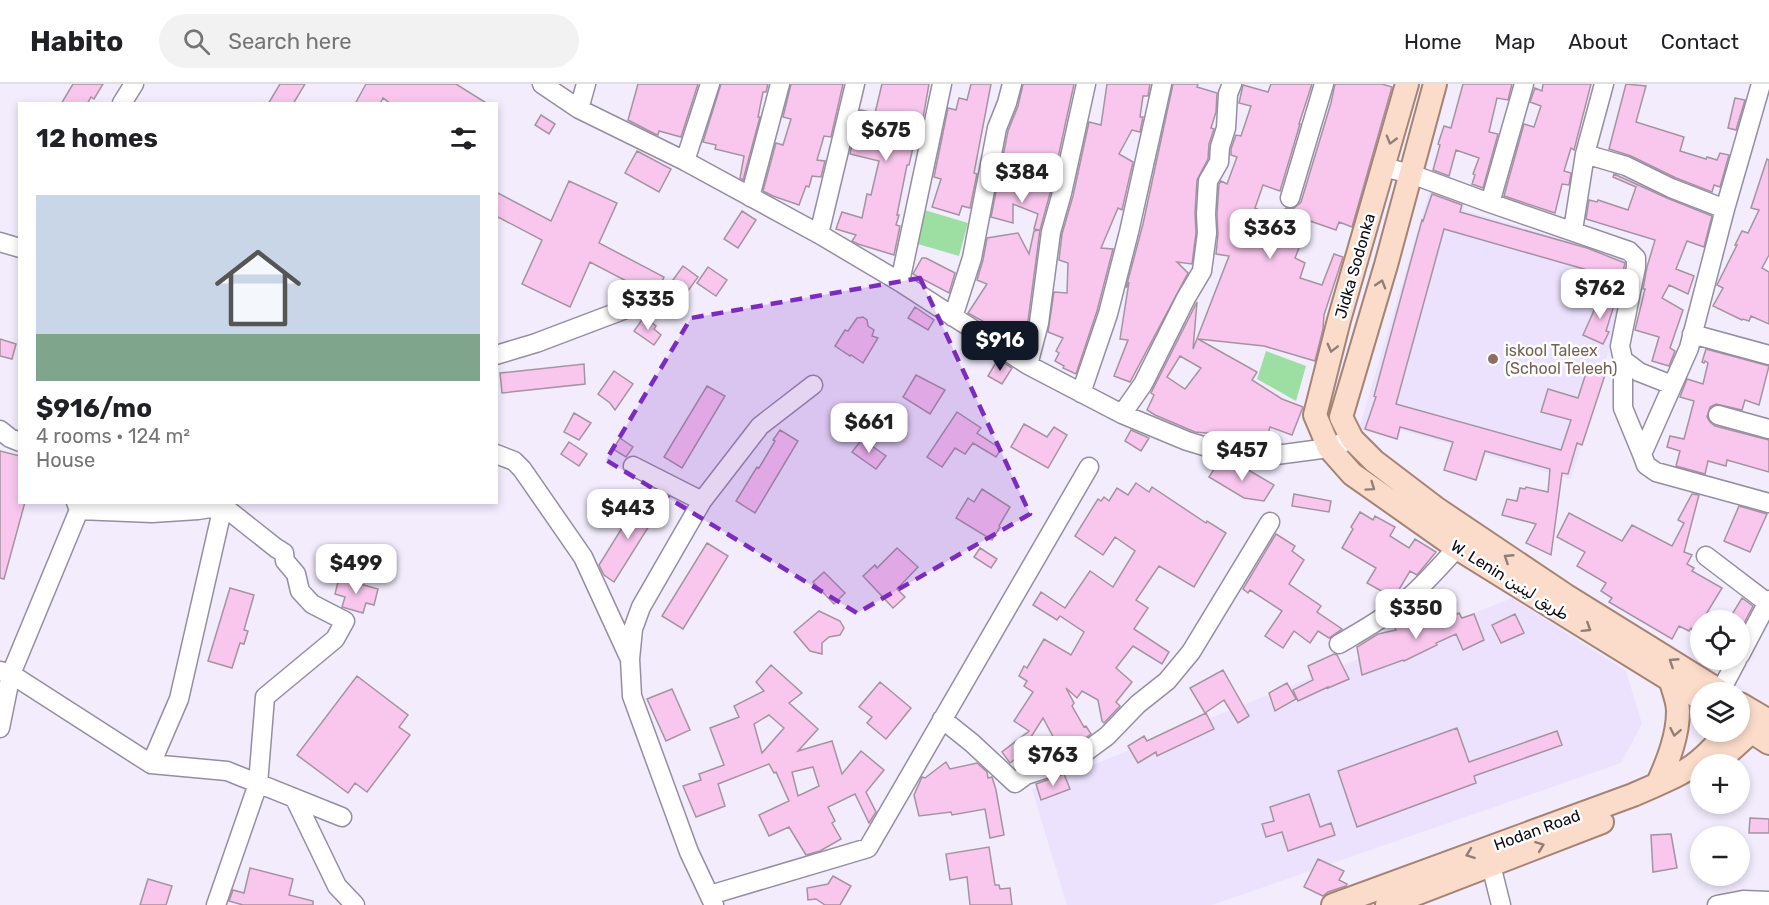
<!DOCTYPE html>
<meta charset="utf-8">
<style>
body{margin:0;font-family:Rubik,Vazirmatn,sans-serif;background:#f2f2f2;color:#202124;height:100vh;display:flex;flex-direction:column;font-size:22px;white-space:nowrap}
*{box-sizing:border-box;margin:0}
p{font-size:20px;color:#757577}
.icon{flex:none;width:33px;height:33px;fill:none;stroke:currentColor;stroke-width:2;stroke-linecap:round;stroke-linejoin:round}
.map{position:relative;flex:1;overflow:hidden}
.details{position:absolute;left:18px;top:18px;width:480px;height:402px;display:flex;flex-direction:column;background:#fff;border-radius:0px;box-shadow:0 3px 9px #0003}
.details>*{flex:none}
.controls{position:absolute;left:1690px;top:526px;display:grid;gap:12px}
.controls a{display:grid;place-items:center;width:60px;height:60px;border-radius:50%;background:#fff;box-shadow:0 3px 9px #0003;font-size:30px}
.price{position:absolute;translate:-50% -51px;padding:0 14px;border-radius:12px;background:#fff;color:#222;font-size:20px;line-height:39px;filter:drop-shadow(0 2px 3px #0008)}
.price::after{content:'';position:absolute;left:50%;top:36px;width:18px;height:14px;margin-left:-9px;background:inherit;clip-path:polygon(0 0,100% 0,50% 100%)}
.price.active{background:#111827;color:#fff}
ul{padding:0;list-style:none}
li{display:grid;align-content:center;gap:12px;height:318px;padding:0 18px}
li+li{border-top:2px solid #e0e0e0}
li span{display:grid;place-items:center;height:186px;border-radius:0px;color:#555}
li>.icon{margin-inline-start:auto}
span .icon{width:108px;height:108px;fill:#fffc;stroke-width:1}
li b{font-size:26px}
h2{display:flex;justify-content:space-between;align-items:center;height:72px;padding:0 18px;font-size:26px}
header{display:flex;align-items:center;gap:36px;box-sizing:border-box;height:84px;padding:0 30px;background:#fff;border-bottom:2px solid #e0e0e0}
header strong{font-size:28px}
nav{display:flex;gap:33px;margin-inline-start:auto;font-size:21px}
.search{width:420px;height:54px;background:#f2f2f2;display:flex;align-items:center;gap:15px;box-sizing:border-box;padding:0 21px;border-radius:33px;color:#757577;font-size:22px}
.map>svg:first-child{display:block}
</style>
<header>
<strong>Habito</strong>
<div class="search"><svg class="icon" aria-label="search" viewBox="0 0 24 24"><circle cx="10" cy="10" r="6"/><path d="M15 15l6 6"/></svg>Search here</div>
<nav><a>Home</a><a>Map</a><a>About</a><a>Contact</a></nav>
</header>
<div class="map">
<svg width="1769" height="821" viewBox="0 0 1769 821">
<rect width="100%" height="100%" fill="#f2ecfd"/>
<path fill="#ece2fe" d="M1430 105 1466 116 1463 126 1627 174 1619 202 1627 205 1571 395 1401 346 1398 356 1359 345Z
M1512 514 1626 587 1642 640 1621 679 1212 821H1067L1032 705Z"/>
<path fill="#9ddfa3" d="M921 125 968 139 959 172 911 158Z
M1266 267 1306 282 1296 317 1257 295Z"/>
<path fill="#f9c7ee" stroke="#a593a1" stroke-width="1.5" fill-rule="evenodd" d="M73 0H103L94 15 91 13 87 20H61Z
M280 0H305L293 20H268Z
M366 0H456L488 20H391L383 14 380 20H355Z
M638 0H698L681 53 659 47 658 51 655 50 628 36Z
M721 0H768L766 8H763L758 33H760L743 96 740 94 744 72 715 65 716 61 703 58Z
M791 0H843L831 53 824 52 817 76 825 77 821 93 812 92 809 103 806 102 799 121 773 112 763 107 776 59 783 61 791 35 783 33Z
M882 0H929L923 34 920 33 909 81H907L897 131H899L896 141 900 142 894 171 858 160 852 157 856 151 836 145 842 128 862 134 867 110 871 111 879 77 850 70 860 26 875 29Z
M971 0H991L974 89 977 90 970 124 962 122 959 131 932 123 941 95 934 93 948 24 956 26 959 14 967 16Z
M1023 0H1074L1051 106 1040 146 1028 237 1021 250 1005 242 1002 248 968 229 987 200 977 196 983 176 987 154 1018 149 1029 170 1034 147 1039 146 1034 145 1038 130 1013 120V139L991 133 1008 47 1018 22Z
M1107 0H1150L1148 12H1143L1140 33H1143L1140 48 1132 46 1119 70 1133 78 1122 126 1118 124 1101 164 1113 165 1097 227 1076 290 1063 284 1064 282 1055 277 1059 269 1056 267 1063 254 1048 248 1054 208 1067 209 1068 179 1059 176 1062 150 1073 112 1089 38 1101 41Z
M1173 0H1198L1197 3 1217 9 1216 28 1211 44 1214 45 1209 60 1208 75 1197 96 1195 129 1196 149 1192 180 1177 178 1188 189 1130 298 1114 292 1128 256 1120 255 1129 198 1126 204 1143 140Z
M1271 0H1312L1299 40H1300L1280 107 1263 101 1255 124 1275 134 1286 124 1293 125 1301 118 1331 19 1335 0H1382L1392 3 1352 143 1339 138 1336 146 1310 137 1295 174 1305 179 1300 194 1322 201 1334 170 1343 173 1324 231 1323 245 1315 277 1264 262 1198 255 1257 288 1252 296 1282 315 1303 323 1292 351 1270 343 1267 353 1251 349V353L1195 348 1155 331 1147 326 1154 311 1151 309 1197 218 1193 265 1229 172 1216 170 1218 150 1217 130 1219 100 1221 97 1227 100 1237 73 1231 71V65L1236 51 1241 52 1251 22 1239 19 1243 1 1268 8ZM1180 272 1201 284 1185 305 1167 293Z
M1463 0H1512L1508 16 1497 14 1489 48 1498 50 1483 104 1472 100 1475 91 1473 90 1479 74 1456 66 1449 92 1433 86 1440 61 1438 60 1444 42 1451 44Z
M1543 0H1591L1574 66 1571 64 1564 87 1571 89 1569 101 1562 100 1555 129 1504 112 1524 40 1534 43 1541 22 1530 18 1535 4 1542 7Z
M1626 0 1646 2 1636 38 1684 53 1680 67 1706 75 1707 73 1717 76 1720 69 1729 71 1720 103 1714 101 1712 108 1676 94 1631 72 1609 65Z
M1735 14 1745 16 1736 46 1728 44Z
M541 31 555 40 549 50 535 41Z
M637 67 671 85 659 108 625 89Z
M1767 75 1769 76V171L1762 184 1769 188V240L1751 232 1749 237 1743 235 1742 236 1713 222 1723 204 1717 201 1737 161H1735L1742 147 1748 149 1759 126 1751 124Z
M1614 90 1667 114 1712 132 1704 163 1687 157 1676 185 1694 192 1688 210 1669 201 1662 214 1683 226 1670 264 1675 267 1669 282 1652 277 1659 253 1635 246 1645 205H1643L1647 183 1655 156 1586 135 1589 116 1597 118 1598 116 1628 126 1636 103 1613 93Z
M569 97 617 119 599 159 664 193 655 212 590 178 570 223 522 200 542 156 496 132V108L551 137Z
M1432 110 1462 121 1460 128 1587 164 1625 179 1621 196 1608 192 1595 220 1579 213 1591 187 1444 145 1396 320 1561 366 1571 336 1541 328 1548 305 1578 314 1587 286 1605 291 1582 361 1577 359 1568 390 1562 389 1551 471 1526 459 1536 440 1502 431 1507 415 1517 417 1520 404 1525 405 1526 403 1548 408 1550 385 1485 367 1476 396 1444 386 1453 358 1400 343 1397 355 1365 345 1376 313 1374 312 1422 136 1423 137Z
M742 127 756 136 738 164 724 155Z
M922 174H926L955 189 949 209 913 190Z
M683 182 698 193 685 211 670 200Z
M708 183 727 196 716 212 697 199Z
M1601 211 1615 218 1606 247 1609 248 1603 260 1583 251Z
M915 223 934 236 928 246 908 234Z
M644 233 656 242 654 245 661 251 654 261 634 247Z
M863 233 867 236 868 242 874 246 872 252 878 254 863 279 851 271 850 272 835 262 845 246 848 247 857 234Z
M0 255 16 260 12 275 0 272Z
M1706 265 1769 282 1759 321 1745 316 1742 326 1716 320 1710 323 1707 333 1710 338 1715 342 1769 356V388L1727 376 1726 382 1708 377 1705 390 1676 382 1680 367 1667 363 1670 352 1684 355 1694 317 1680 313 1687 295 1703 300 1708 279 1705 277 1704 279 1702 278Z
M998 275 1012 284 1002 300 988 292Z
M584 280 585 300 502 309 500 289Z
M614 287 633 300 615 326 610 319 598 310Z
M916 291 945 306 930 330 903 313Z
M707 302 725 312 682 384 664 373Z
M957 328 981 344 977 349 1001 365 996 373 973 359 965 370 955 364 942 383 927 373Z
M574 329 591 339 579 356 564 348Z
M1024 340 1047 353 1054 343 1067 351 1048 384 1011 363Z
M780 346 798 357 755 429 736 417 757 383 759 384 775 357 773 356Z
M1131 346 1149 354 1141 367 1125 357Z
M620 354 633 363 626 373 613 365Z
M862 355 886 372 876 385 852 368Z
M569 358 587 370 579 382 561 370Z
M0 367 20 372V418H25L4 495 0 494Z
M1218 379 1226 384 1228 381H1240L1274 401 1264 417 1244 414 1209 393Z
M1136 399 1149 408 1152 403 1206 439 1207 437 1226 449 1194 503 1159 482 1136 516 1148 524 1134 545 1169 568 1162 580 1133 562 1116 584 1132 598 1116 618 1120 622 1104 639 1102 637 1098 616 1082 607 1077 614 1066 604 1074 619 1072 622 1084 643 1086 642 1091 650 1078 659 1039 675 1036 669 1057 660 1043 634 1019 672 1010 679 1002 668 1029 647 1014 637 1033 608 1024 602 1027 597 1019 592 1024 582 1027 584 1044 555 1071 571 1084 548 1060 532 1057 536 1033 521 1041 508 1065 524 1090 487 1113 503 1135 467 1115 453 1103 471 1075 452 1098 415 1101 417 1104 413 1109 417 1117 404 1128 411Z
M982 405 1010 423 999 442 1000 443 992 456 956 434 968 414 974 418Z
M1294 410 1331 417 1329 428 1292 422Z
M1692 410 1699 411 1684 468 1692 471 1687 480 1694 484 1692 487 1722 504 1696 547 1691 544 1689 547 1679 542 1672 555 1609 518 1612 514 1601 507 1606 499 1577 482 1585 468 1557 453 1569 429 1622 457 1632 441 1672 462 1684 439 1678 436Z
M640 415 659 426 614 498 604 491 599 481Z
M1739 422 1767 430 1750 468 1724 457Z
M1360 428 1373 436 1375 432 1395 443 1390 452 1409 464 1415 455 1436 468 1417 491 1410 487 1397 509 1392 513 1367 499 1376 484 1342 464 1353 445 1351 443Z
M1276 450 1295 462 1292 467 1304 476 1289 500 1321 522 1317 528 1342 545 1329 554 1318 547 1310 559 1294 547 1283 564 1265 552 1282 527 1250 506 1248 509 1243 505Z
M707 459 728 472 683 545 662 532Z
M897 464 918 483 897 505 905 513 893 524 863 492 875 481 877 484Z
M980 464 997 475 991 484 974 473Z
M824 488 845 509 834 520 813 498Z
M339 494 378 505 374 521 366 519 363 529 342 523 345 513 335 510Z
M230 504 254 511 244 546 248 547 244 560 240 559 232 584 208 577Z
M1742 514 1753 522 1740 547V537H1728Z
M819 527 840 537 844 544 840 551 829 553 822 559V570L810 567 794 548Z
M1409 528 1411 536 1427 528 1433 541 1459 529 1462 534 1474 530 1484 556 1463 566 1456 550 1436 559 1437 561 1404 577 1403 576 1362 591 1357 563 1378 550 1396 546 1393 540Z
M1515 530 1524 549 1501 559 1492 541Z
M1334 570 1337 571 1349 595 1328 604V603L1298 617 1293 606 1313 596 1308 582Z
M771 581 802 609 789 619 818 645 798 667 832 657 842 690 861 667 884 686 866 708 876 728 869 739 855 710 828 723 835 737 832 739 841 755 820 767 806 771 789 743 769 752 759 731 789 717 776 688 774 689 769 680 718 700 725 722 696 733 683 702 701 696 699 690 724 681 710 644 739 633 734 622 764 607 756 598ZM769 631 784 644 762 669 754 640ZM813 683 819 702 798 712 792 688Z
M1223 586 1249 632 1238 639 1224 616 1205 629 1190 604Z
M357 592 408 631 399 643 410 651 367 708 355 699 348 709 297 671Z
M880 598 911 624 886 655 867 639 872 633 859 623Z
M1287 599 1296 615 1275 627 1269 609Z
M672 605 690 646 666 657 647 615Z
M1206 629 1214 645 1157 672 1156 668 1138 679 1128 662 1144 652 1147 657Z
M1457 644 1469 678 1557 647 1562 661 1474 692 1476 699 1357 743 1338 687Z
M946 678 950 685 977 679 987 688 988 694 992 693 996 706 1004 751 990 754 985 725 952 731 951 728 919 732 914 711 922 693 925 694Z
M1064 690 1070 705 1041 716 1036 700Z
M1309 710 1320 743 1331 739 1335 751 1288 767 1282 748 1266 753 1262 740 1274 737 1270 723Z
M1750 734 1769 735V749H1749Z
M1671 750 1677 784 1653 788 1651 751Z
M989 763 995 801H999L1000 805 1010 804 1012 821H970L967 793 950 796 946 770Z
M1318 775 1344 787 1339 796 1347 800 1346 802 1328 808 1323 812 1304 803Z
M250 784 293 795 289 811 313 817V821H243L229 817 233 806 244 809Z
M833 792 851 802 840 821H825L816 815 808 816 807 804 828 800Z
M148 795 172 802 166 821H140Z"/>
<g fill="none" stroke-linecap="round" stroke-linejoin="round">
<g stroke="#958ea1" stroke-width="21">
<path id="minor" d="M542 0 579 25 685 77 819 150 900 198 1028 281 1122 330 1187 357 1230 370 1276 371 1329 364 1352 355
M1761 0 1725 125 1689 264 1642 370 1646 381 1656 388 1769 419
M122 19 134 0
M579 25 586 0
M1585 70 1626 82 1671 104 1725 125
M685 77 710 0
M1383 83 1411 90 1490 119 1629 167 1636 174V183L1620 262 1623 276 1639 288 1672 301
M750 113 780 0
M1290 114 1324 0
M1490 119 1524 0
M1573 146 1585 70 1604 0
M819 150 855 0
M0 158 20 164
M900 198 942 0
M953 233 972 174 997 44 1007 19 1012 0
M1692 250 1769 271
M496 271 536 259 639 220
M1623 276V324L1642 370
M1028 281 1039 239 1051 148 1062 109 1086 0
M1081 309 1108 230 1129 148 1162 0
M1122 330 1143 300 1186 214 1202 187 1207 149 1206 130 1208 97 1219 78 1220 63 1226 44 1228 10 1232 0
M1718 331 1769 345
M0 346 10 354 20 358
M496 370 514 377 522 385 583 473 629 573
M633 382 702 417
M76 418 79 426 152 429 198 426 223 422 276 464 284 469 285 477 296 490 300 507 312 520 345 537 335 555 265 613 258 700 216 821
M1706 472 1769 520
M1339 560C1361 547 1385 534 1405 517 1424 501 1440 482 1457 464
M1740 571 1769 516
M0 587 11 590 151 680 227 687 342 733
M1720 608 1737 576
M942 635 972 659 1015 699 1026 691 1057 681 1084 669 1107 652 1138 620 1167 597 1191 568 1270 438
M0 644 11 590 79 426
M151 680 179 615 223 422
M295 715 337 802 355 821
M1491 781 1501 821
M710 811 868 764 1089 383
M714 821 689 768 632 612 630 575 633 545 641 523 702 417 760 342 813 301
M1717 821 1743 816 1769 817"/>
</g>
<g stroke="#a68474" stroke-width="26">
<path id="major" d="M1407 0 1339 236 1315 331 1329 364 1352 390 1457 464 1701 615
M1435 0 1386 181 1341 333 1352 355 1374 377 1437 425 1565 511 1723 609
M1740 620 1769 637
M1740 640 1769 659
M1720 676 1751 648 1761 633
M1658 699C1668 677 1678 652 1678 627 1678 617 1673 605 1670 595
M1333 821 1633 711C1649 704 1666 697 1681 689 1699 680 1714 663 1728 648
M1387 821 1602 738"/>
</g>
<use href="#minor" stroke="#fff" stroke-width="18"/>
<use href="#major" stroke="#fbdccb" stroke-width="22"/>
</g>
<defs><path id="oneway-chevron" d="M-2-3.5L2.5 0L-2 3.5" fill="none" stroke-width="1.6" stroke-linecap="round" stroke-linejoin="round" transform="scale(1.5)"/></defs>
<g stroke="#907e78">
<use href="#oneway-chevron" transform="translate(1391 56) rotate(106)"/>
<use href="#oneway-chevron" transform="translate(1381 200) rotate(-73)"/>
<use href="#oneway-chevron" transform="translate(1332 264) rotate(104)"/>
<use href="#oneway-chevron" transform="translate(1371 403) rotate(35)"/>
<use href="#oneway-chevron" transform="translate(1508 474) rotate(-147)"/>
<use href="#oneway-chevron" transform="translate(1587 544) rotate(32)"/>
<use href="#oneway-chevron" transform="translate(1673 578) rotate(-147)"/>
<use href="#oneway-chevron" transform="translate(1675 648) rotate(101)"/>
<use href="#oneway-chevron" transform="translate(1540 762) rotate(-21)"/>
<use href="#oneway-chevron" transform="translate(1470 770) rotate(160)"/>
</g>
<path fill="#7b2cbf" fill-opacity="0.2" stroke="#7b2cbf" stroke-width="4.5" stroke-dasharray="12 8" stroke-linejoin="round" d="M920 194 1030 430 857 529 606 376 691 234Z"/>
<circle fill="#8d6e63" stroke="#fff" stroke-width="2" cx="1493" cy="275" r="6"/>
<g text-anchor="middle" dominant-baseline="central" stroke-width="5" stroke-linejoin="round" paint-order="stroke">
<g font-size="16" fill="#0d0b12" stroke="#fff">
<text transform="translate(1355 182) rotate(-74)">Jidka Sodonka</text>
<text transform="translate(1510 496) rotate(32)">W. Lenin طريق لينين</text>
<text transform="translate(1537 746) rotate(-20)">Hodan Road</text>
</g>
<g font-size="16" fill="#785e54" stroke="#fff" text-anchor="start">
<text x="1505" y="266">iskool Taleex<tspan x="1505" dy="18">(School Teleeh)</tspan></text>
</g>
</g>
</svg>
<div class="controls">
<a><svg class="icon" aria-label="locate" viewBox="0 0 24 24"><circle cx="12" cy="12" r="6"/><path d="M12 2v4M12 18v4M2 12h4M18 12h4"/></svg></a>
<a><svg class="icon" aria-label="layers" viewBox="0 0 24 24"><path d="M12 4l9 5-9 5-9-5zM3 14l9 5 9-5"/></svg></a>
<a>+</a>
<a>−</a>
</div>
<b class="price" style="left:886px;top:78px">$675</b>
<b class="price" style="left:1022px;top:120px">$384</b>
<b class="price" style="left:1270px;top:176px">$363</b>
<b class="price" style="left:1600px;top:236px">$762</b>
<b class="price" style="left:648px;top:247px">$335</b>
<b class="price active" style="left:1000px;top:288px">$916</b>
<b class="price" style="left:869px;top:370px">$661</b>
<b class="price" style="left:1242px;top:398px">$457</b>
<b class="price" style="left:628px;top:456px">$443</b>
<b class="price" style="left:356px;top:511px">$499</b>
<b class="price" style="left:1416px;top:556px">$350</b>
<b class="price" style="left:1053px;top:703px">$763</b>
<section class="details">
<h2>12 homes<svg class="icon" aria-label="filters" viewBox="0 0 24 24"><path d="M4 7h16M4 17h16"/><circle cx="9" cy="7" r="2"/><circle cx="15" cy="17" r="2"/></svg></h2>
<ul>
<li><span style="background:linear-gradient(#c9d6e8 75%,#7fa58c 0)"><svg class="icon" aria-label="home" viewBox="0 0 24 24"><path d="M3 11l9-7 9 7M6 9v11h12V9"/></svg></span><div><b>$916/mo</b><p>4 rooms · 124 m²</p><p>House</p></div></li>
</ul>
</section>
</div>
